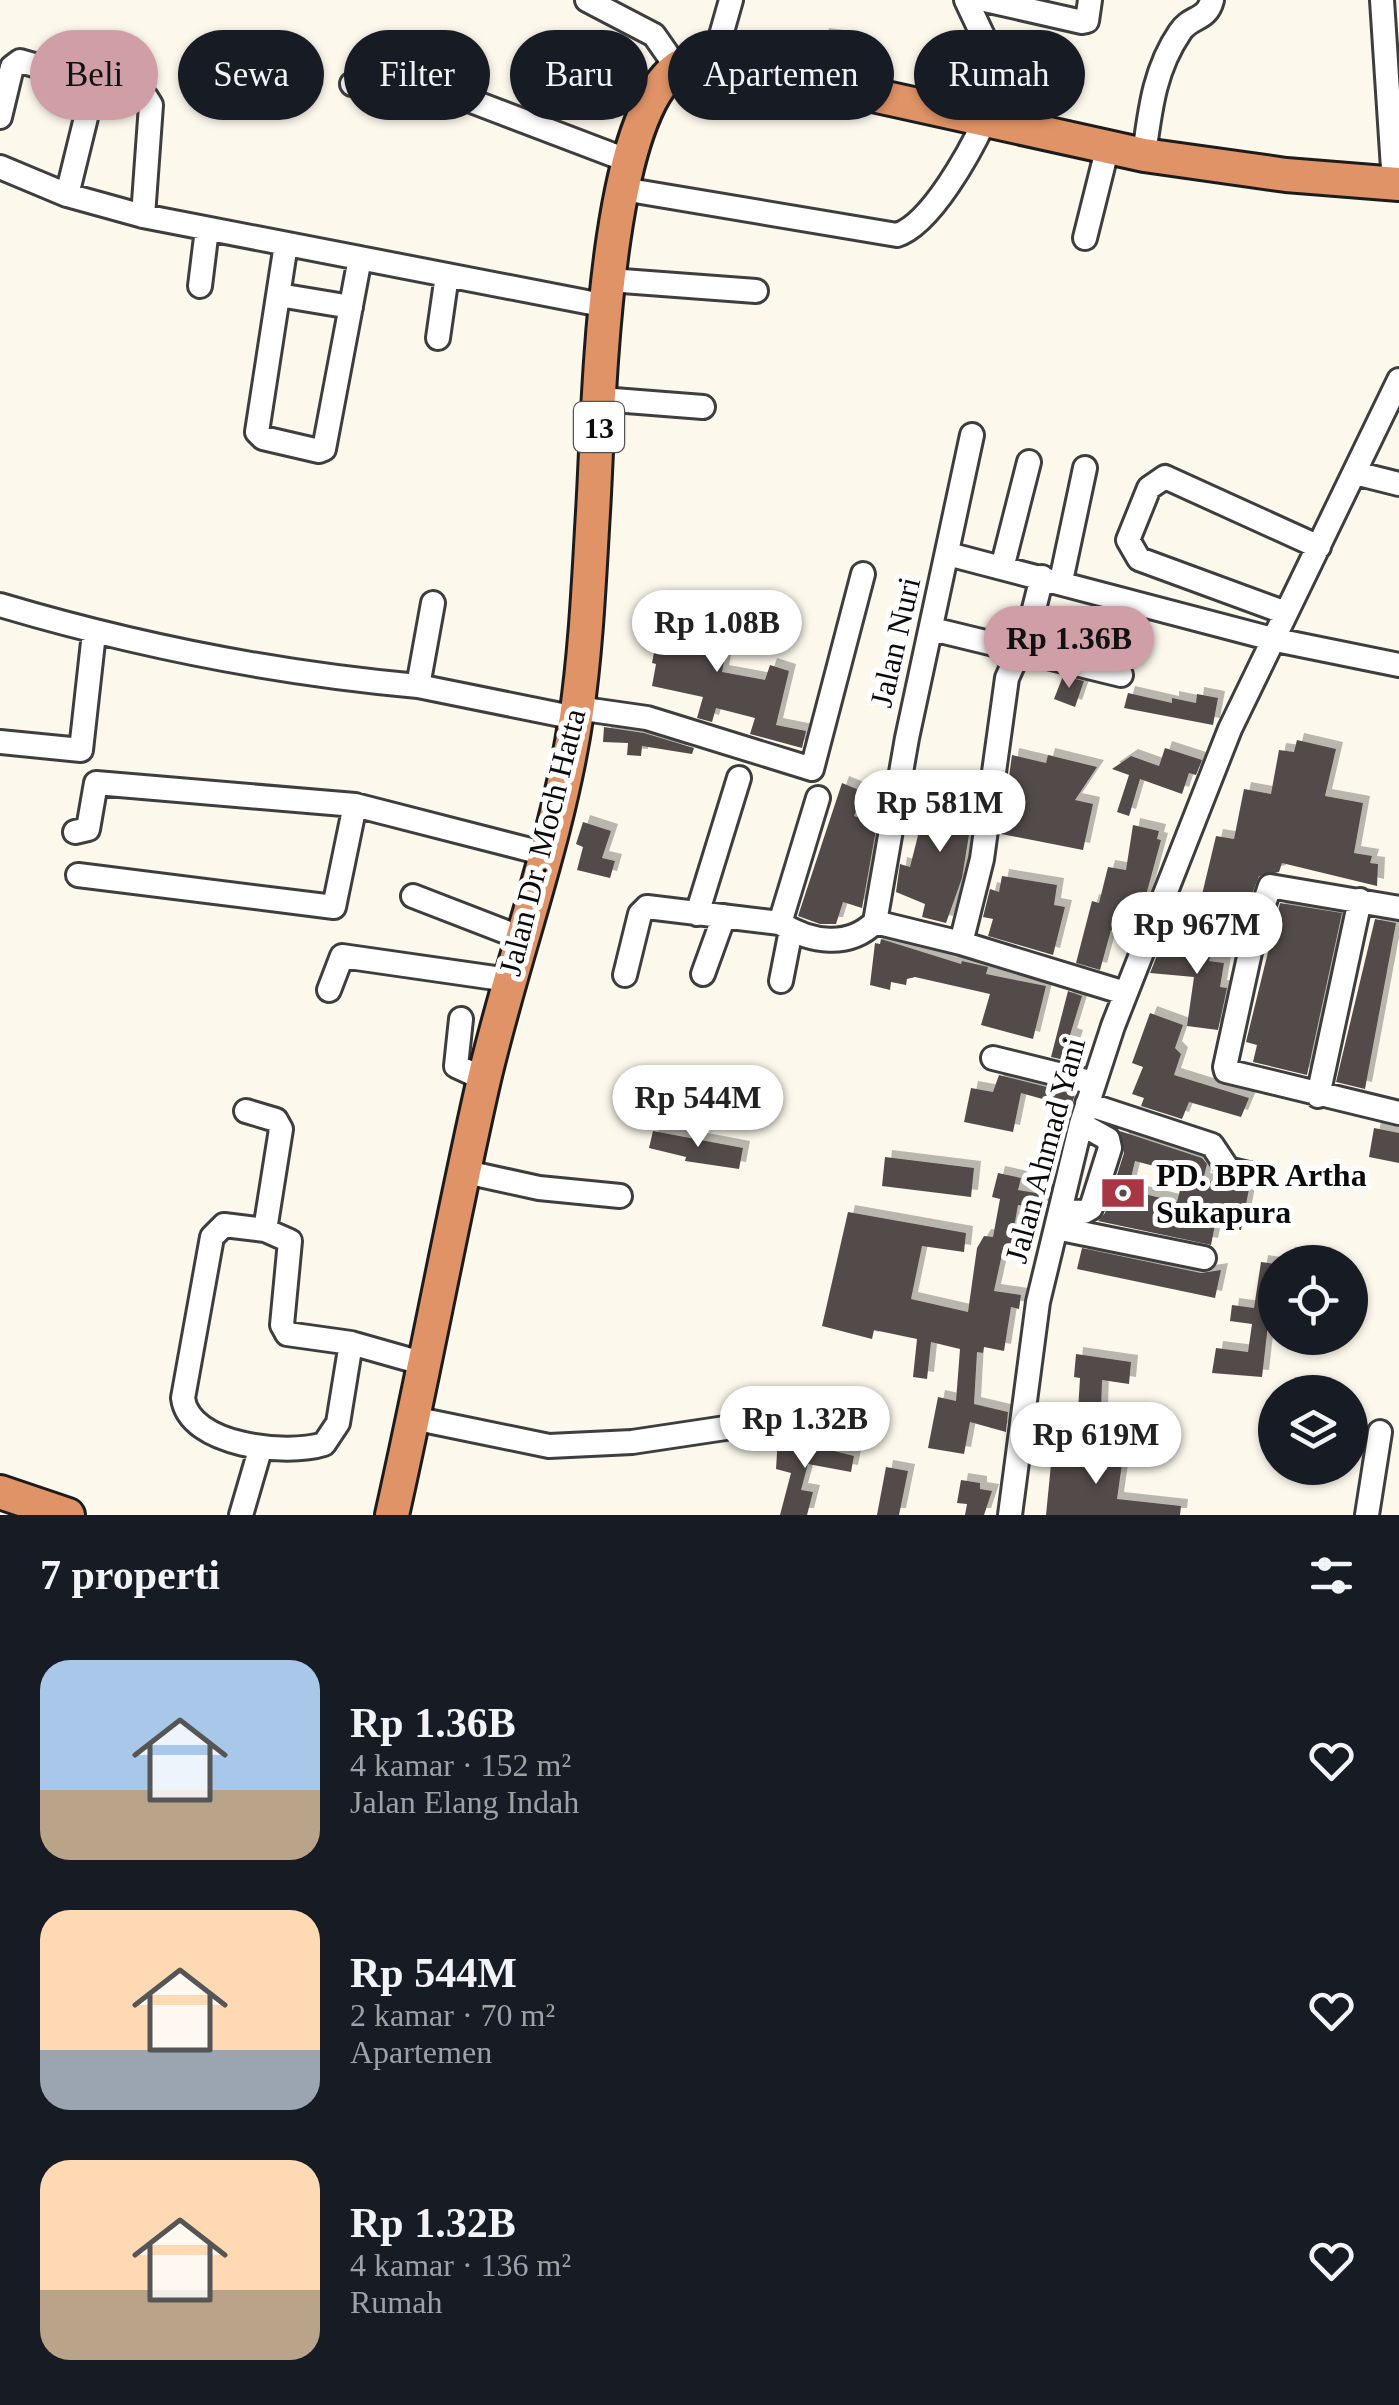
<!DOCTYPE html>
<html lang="id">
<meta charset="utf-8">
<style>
body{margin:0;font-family:"Times New Roman",serif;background:#242831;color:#f1f3f6;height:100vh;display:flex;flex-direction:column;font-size:38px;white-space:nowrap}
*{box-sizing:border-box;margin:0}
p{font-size:32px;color:#9ea1a6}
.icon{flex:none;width:55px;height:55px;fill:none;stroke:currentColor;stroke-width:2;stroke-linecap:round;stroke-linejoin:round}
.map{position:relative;height:1515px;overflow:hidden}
.drawer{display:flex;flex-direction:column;background:#171b24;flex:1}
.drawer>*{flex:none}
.guide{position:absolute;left:30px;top:30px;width:1340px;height:90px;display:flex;gap:20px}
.controls{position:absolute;left:1258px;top:1245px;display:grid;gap:20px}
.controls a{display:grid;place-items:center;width:110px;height:110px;border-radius:50%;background:#171b24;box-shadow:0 2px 8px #0004;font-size:50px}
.price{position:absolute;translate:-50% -85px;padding:0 22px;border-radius:35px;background:#fff;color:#222;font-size:32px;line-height:65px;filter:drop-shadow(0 2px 5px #0008)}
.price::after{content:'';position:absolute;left:50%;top:60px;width:30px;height:22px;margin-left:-15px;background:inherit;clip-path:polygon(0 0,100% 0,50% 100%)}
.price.active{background:#d09ea7;color:#111}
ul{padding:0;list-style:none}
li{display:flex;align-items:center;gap:30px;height:250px;padding:0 40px}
li span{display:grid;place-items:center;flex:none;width:280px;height:200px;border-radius:30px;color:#555}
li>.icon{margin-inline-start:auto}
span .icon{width:120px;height:120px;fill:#fffc;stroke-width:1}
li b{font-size:42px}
h2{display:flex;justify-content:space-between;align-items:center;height:120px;padding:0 40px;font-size:42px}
.chip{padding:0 35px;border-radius:45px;background:#171b24;box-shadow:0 2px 8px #0004;font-size:35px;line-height:90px}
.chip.active{background:#d09ea7;color:#111}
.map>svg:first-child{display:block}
</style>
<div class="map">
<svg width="1399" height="1515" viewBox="0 0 1399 1515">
<defs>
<filter id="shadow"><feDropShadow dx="7" dy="-7" stdDeviation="0" flood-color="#0004"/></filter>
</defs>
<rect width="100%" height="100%" fill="#fcf8ec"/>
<path fill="#524c49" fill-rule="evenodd" filter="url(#shadow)" d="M822 35 846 38 839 67 816 61Z
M658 609 731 624 722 672 765 680 770 665 789 671 776 725 806 731 802 748 750 734 755 718 716 708 712 722 697 718 703 697 652 686 656 664 652 663 656 642 652 641Z
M1063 676 1084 681 1075 707 1054 699Z
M1128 693 1172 703V698L1196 703 1197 694 1218 698 1213 725 1124 708Z
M604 727 644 733 694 748 692 754 642 746 641 756 627 755 628 743 603 742Z
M1297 740 1336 749 1325 796 1363 803 1354 853 1372 856 1370 863 1378 864 1377 886 1282 863 1279 872 1259 876 1250 899 1246 898 1244 916 1200 903 1216 836 1234 839 1244 789 1271 794 1279 750 1294 752Z
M1165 748 1202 760 1196 775 1189 773 1182 794 1140 779 1129 816 1117 812 1129 775 1112 769 1131 756 1159 766Z
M1012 755 1046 763 1048 755 1097 767 1075 800 1093 804 1083 850 1001 834Z
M957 778 977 781V785L962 878 946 923 922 917 925 904 896 892 900 864 910 867 925 808 952 814Z
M842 783 864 792 854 816 877 824 862 908 843 902 836 924H820L798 916Z
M583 822 611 831 602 858 615 861 610 878 577 870 583 847 576 844Z
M1133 825 1159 831 1157 839 1161 840 1142 910 1123 907 1118 932 1111 930 1100 970 1076 963 1092 901 1099 903 1108 867 1126 870Z
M1002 876 1057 885 1054 905 1065 907 1053 955 988 936 993 919 983 917 990 889 999 892Z
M1280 903 1342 913 1307 1075 1253 1062 1257 1045 1246 1042Z
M1375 919 1396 923 1365 1089 1336 1082Z
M1178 929 1215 939 1209 961 1224 963 1220 987 1227 988 1218 1030 1187 1026 1194 977 1150 973 1158 953 1171 956Z
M881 939 961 964 962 961 988 967 986 974 1046 986 1033 1039 981 1025 990 994 915 977 907 979 906 985 891 982 890 990 870 985 875 943 880 944Z
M1068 991 1082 996 1070 1035 1076 1037 1068 1061 1051 1057Z
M1150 1013 1183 1025 1175 1048 1181 1054 1174 1075 1249 1098 1241 1117 1189 1102 1182 1119 1141 1106 1144 1098 1132 1094 1143 1067 1132 1063Z
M999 1075 1075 1094 1071 1107 1021 1093 1013 1132 964 1122 971 1088 993 1092Z
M1374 1128 1399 1133V1163L1369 1157Z
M653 1131 743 1148 739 1169 685 1161 686 1157 649 1148Z
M1120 1131 1202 1158 1207 1164 1203 1180 1249 1189 1241 1230 1215 1225 1211 1245 1098 1221 1105 1213 1124 1153ZM1135 1161 1184 1174 1177 1202 1128 1190Z
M885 1157 974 1168 971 1197 882 1186Z
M998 1173 1021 1178 1018 1190 1048 1195 1045 1209 1018 1205 1013 1233 1030 1236 1028 1249 1004 1245 994 1291 1021 1295 1019 1309 1011 1307 1004 1351 984 1347 983 1353 977 1352 974 1404 1008 1412 1006 1432 970 1422 964 1454 928 1448 938 1397 956 1401 960 1349 931 1342 927 1379 913 1377 917 1339 874 1330 872 1339 822 1326 848 1212 966 1233 964 1252 922 1246 911 1299 968 1312 977 1248 984 1236 993 1237 1000 1199 992 1197Z
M1082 1248 1201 1273 1221 1270 1215 1298 1077 1269Z
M1261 1262 1275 1264 1262 1377 1212 1373 1216 1348 1248 1352 1252 1324 1230 1321 1232 1305 1254 1308Z
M1076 1354 1131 1362 1129 1384 1102 1380 1101 1412 1078 1411 1080 1378 1074 1377Z
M1112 1420 1128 1422 1117 1499 1181 1506 1180 1515H1046L1052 1454 1107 1470 1109 1448 1117 1436Z
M778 1437 854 1456 851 1472 808 1464 801 1490 813 1492 807 1515H780L791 1473 776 1469Z
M886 1467 908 1471 899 1515H877Z
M961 1480 980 1483V1489L992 1491 984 1515H965L967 1504 957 1503Z"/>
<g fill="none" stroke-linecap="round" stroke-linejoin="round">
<g stroke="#3e3e3e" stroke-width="28">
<path id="minor" d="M587 0 654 35 677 68
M966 0 1027 129
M985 0 1082 22 1087 21 1090 0
M1382 0 1394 184
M714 60 731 0
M352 84 432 86 629 161
M0 117 12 67 20 61 146 97 151 105 143 216
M1144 155C1150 111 1154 70 1180 32 1190 16 1207 21 1212 0
M0 167 67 195 143 216 607 306
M623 189 897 235C931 224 970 152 985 120
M67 195 94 85
M1085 238 1108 146
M286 244 257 432 263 438 319 451 324 449 360 258
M609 280 756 291
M200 286 207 229
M279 295 351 307
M438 338 447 275
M601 399 703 407
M1355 473 1399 484
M948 554 1276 640 1399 665
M1002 568 1029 462
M1061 581 1085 468
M433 603 418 686 576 718
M0 605C138 646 274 673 418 686
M1286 613 1139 559 1128 540 1149 488 1165 477 1319 547
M932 629 1121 675
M577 708 647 718 812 769 863 574
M0 742 81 750 94 633
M75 832 88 829 96 783 355 805 546 854
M78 875 334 907 355 805
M413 896 519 937
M1158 907 1254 934
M1399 908 1270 886 1254 934 1225 1067 1226 1071 1399 1113
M697 914 739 778
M875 922 907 738 972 435
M875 922 961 943 1125 993
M780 923 818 798
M961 943 982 859 1007 678 1029 629 1042 577
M703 974 724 916
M625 975 640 914 647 907 780 923C811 943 849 948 875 922
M781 981 791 930
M329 990 342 956 509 980
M461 1019 456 1066 484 1079
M993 1058 1094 1083
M1318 1096 1360 900
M1087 1104 1212 1145 1228 1169 1253 1175
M246 1111 276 1120 281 1129 265 1230
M466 1172 539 1188 620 1196
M1061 1211 1084 1212 1091 1208 1110 1148 1108 1139 1081 1124
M224 1225 265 1230 290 1241 282 1325 287 1334 351 1343 338 1423 324 1444C287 1456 189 1446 183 1398L212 1237Z
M1056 1228 1204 1258
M351 1343 425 1364
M413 1418 549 1446 632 1442 732 1427
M1023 1423 1102 1435
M241 1515 260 1450
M1010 1515 1038 1302 1081 1124 1113 1026 1230 729 1399 380
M1367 1515 1380 1432"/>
</g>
<g stroke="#1c1c1c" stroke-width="38">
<path id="highway" d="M0 1492 68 1515
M392 1515C424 1373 450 1230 482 1088 510 964 557 844 576 718 586 650 589 580 593 512 599 420 601 122 677 68 686 62 702 62 714 60L1144 155 1286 175 1399 184"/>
</g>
<use href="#minor" stroke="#fff" stroke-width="22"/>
<use href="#highway" stroke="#e09366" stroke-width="32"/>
</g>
<defs>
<g id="bank-bare" transform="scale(3.45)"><path d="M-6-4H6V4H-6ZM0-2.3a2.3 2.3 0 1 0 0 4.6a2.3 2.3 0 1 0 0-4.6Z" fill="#a83746" stroke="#fff" stroke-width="2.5" paint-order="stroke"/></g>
</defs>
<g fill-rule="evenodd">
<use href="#bank-bare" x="1123" y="1193"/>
</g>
<g text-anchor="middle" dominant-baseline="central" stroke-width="10" stroke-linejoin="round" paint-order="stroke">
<rect fill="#fff" stroke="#545454" stroke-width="2.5" x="574" y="402" width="50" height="50" rx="8"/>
<g font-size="30" font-weight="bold" fill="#0b0b0b">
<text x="599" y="427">13</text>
</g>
<g font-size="32" fill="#0b0b0b" stroke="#fff">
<text transform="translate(895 642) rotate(-77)">Jalan Nuri</text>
<text transform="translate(542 842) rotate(-76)">Jalan Dr. Moch Hatta</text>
<text transform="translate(1045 1150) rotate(-75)">Jalan Ahmad Yani</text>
</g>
<g font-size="32" font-weight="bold" fill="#0b0b0b" stroke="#fff" text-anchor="start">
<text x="1156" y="1175">PD. BPR Artha<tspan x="1156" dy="37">Sukapura</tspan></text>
</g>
</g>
</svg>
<div class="controls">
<a><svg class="icon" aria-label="locate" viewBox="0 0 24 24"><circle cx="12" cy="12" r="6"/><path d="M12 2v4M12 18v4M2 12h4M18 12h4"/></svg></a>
<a><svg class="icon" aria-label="layers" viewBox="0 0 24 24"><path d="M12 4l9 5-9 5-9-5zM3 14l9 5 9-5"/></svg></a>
</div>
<b class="price" style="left:717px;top:675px">Rp 1.08B</b>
<b class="price active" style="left:1069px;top:691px">Rp 1.36B</b>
<b class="price" style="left:940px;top:855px">Rp 581M</b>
<b class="price" style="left:1197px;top:977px">Rp 967M</b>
<b class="price" style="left:698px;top:1150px">Rp 544M</b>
<b class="price" style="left:805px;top:1471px">Rp 1.32B</b>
<b class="price" style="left:1096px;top:1487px">Rp 619M</b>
<div class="guide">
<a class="chip active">Beli</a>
<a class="chip">Sewa</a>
<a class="chip">Filter</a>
<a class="chip">Baru</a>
<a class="chip">Apartemen</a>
<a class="chip">Rumah</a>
</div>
</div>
<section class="drawer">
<h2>7 properti<svg class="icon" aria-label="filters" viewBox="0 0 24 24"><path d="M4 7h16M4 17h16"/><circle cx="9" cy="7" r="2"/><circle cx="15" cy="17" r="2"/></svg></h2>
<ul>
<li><span style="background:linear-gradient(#a9c7e8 65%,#b9a48a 0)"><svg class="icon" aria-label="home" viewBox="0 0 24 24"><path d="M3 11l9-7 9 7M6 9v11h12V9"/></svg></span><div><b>Rp 1.36B</b><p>4 kamar · 152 m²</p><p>Jalan Elang Indah</p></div><svg class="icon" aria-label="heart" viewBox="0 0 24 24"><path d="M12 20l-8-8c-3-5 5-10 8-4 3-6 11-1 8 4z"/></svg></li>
<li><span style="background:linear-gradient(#ffd9b3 70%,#9aa5b1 0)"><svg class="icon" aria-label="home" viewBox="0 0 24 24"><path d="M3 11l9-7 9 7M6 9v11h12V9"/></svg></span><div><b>Rp 544M</b><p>2 kamar · 70 m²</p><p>Apartemen</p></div><svg class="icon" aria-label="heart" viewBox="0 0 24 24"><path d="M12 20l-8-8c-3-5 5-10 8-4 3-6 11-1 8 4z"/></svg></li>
<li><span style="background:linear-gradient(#ffd9b3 65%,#b9a48a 0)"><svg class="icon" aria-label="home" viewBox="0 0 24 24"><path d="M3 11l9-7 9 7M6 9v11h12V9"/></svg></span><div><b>Rp 1.32B</b><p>4 kamar · 136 m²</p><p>Rumah</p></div><svg class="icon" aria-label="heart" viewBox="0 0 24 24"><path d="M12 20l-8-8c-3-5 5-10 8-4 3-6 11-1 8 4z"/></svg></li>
</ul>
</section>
